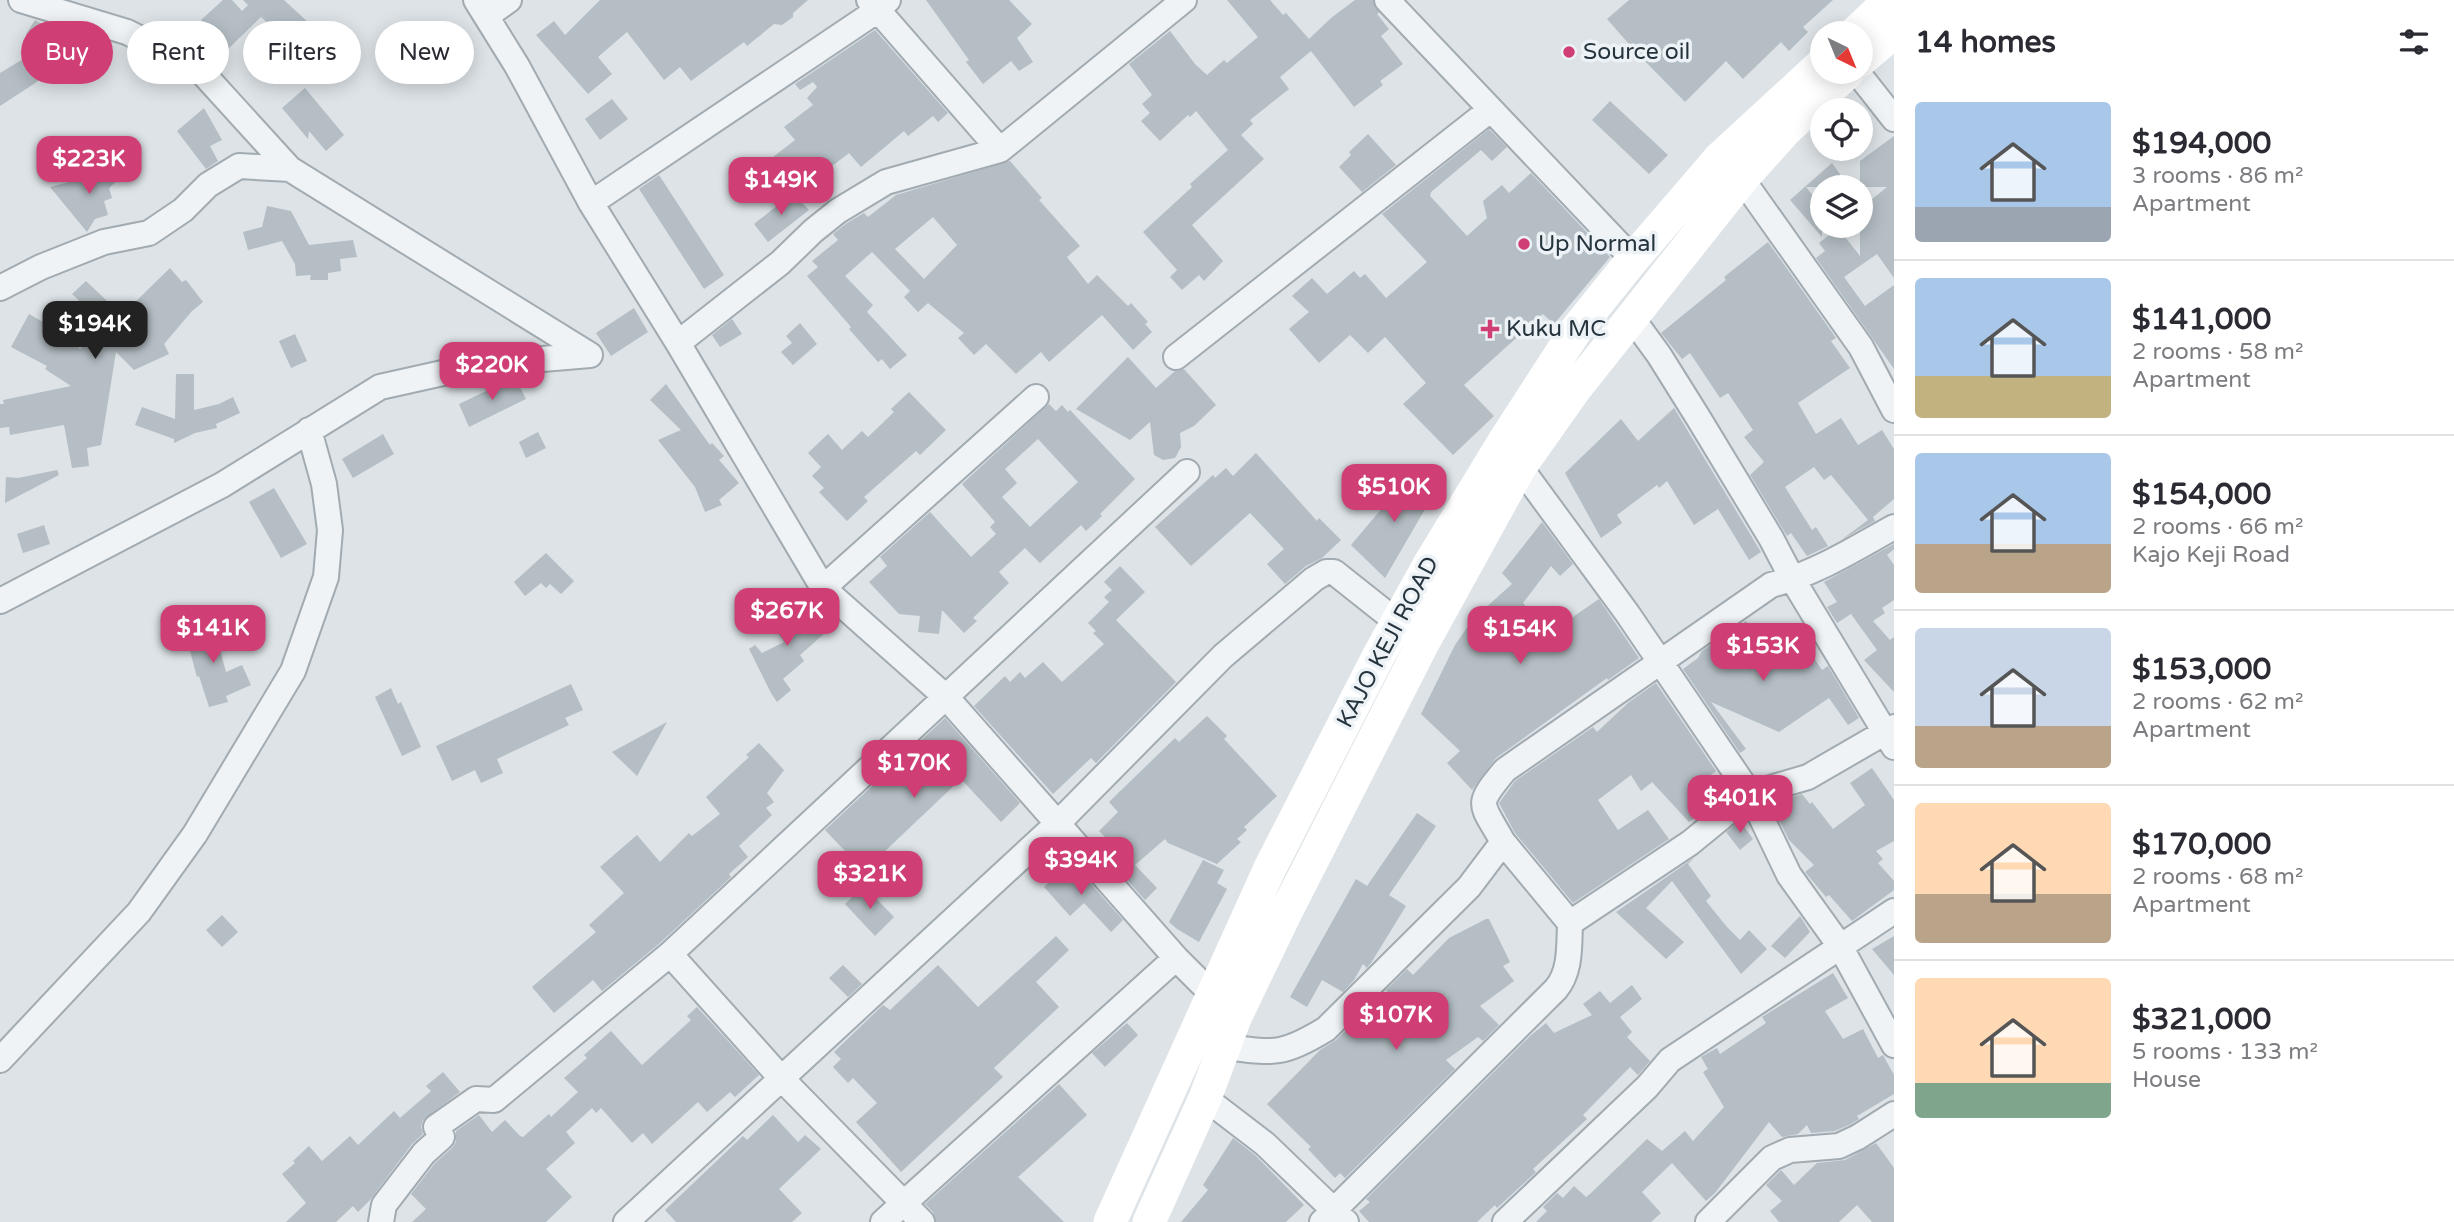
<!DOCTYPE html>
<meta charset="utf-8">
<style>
body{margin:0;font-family:"Varela Round",sans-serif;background:#f7f7f7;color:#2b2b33;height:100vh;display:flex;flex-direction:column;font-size:26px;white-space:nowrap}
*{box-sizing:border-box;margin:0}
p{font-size:23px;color:#7c7c81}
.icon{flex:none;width:38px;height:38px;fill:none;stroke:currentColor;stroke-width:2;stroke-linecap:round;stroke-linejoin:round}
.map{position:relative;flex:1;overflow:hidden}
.side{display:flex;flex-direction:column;background:#fff;width:560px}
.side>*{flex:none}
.hud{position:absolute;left:21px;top:21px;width:665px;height:63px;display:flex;gap:14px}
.needle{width:46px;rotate:137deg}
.tools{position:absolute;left:1810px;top:21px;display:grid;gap:14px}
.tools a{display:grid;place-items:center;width:63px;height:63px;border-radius:50%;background:#fff;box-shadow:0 4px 18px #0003;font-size:35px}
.price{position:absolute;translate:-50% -60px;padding:0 16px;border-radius:14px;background:#d03e76;color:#fff;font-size:23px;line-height:46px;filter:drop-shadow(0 2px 4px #0008)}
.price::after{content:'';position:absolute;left:50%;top:42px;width:21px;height:16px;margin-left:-10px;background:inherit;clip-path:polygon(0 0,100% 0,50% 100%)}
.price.current{background:#222;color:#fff}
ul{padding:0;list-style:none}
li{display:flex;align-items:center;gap:21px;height:175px;padding:0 21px}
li+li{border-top:2px solid #e1e1e2}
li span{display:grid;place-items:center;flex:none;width:196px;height:140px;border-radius:7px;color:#555}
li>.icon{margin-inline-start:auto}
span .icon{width:84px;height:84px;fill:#fffc;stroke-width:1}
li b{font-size:30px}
h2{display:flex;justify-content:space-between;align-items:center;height:84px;padding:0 21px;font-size:30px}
.tag{padding:0 24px;border-radius:32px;background:#fff;box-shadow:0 4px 18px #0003;font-size:24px;line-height:63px}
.tag.current{background:#d03e76;color:#fff}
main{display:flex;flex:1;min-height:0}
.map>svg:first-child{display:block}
</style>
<main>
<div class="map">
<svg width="1894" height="1222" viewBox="0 0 1894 1222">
<rect width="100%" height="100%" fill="#dde3e7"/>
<path fill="#b4bec4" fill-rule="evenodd" d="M223 0H232L242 11 248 5 243 0H284L322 35 302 55 261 17 228 49 201 20Z
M600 0H808L793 13V17L782 25 774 24 747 46 744 42 691 81 680 67 664 80 627 32 598 57 612 74 588 94 536 35 554 21 565 35Z
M926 0H1009L1032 24 1017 38 1033 62 1019 71 1011 61 983 84 966 62 969 60Z
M1227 0H1270L1283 15 1286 13 1309 39 1331 18 1355 0H1373L1379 13 1377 14 1389 29 1381 36 1403 64 1380 81 1383 85 1354 107 1311 51 1280 77 1289 89 1250 120 1253 124 1241 135 1264 159 1192 225 1223 261 1204 281 1199 275 1182 290 1170 277 1177 270 1143 232 1192 187 1190 184 1228 150 1196 111 1190 117 1188 115 1160 141 1141 121 1150 113 1142 104 1152 95 1129 64 1170 31 1195 64 1207 75 1224 60 1227 63 1258 37Z
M1629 0H1833L1803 27 1808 32 1789 51 1781 42 1743 79 1726 61 1685 102 1635 51 1607 19Z
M35 20 51 29 42 44 26 34Z
M875 30 948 113 938 122 933 116 908 136 904 131 861 167 849 153 800 191 773 157 795 140 784 127 813 105 807 98 817 87 813 82 800 90 795 84Z
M94 49 109 65 93 80 78 64Z
M36 51 52 72 0 106V73Z
M305 88 344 135 326 151 309 131 308 139 282 108Z
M612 99 628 119 600 140 585 119Z
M1610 101 1668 155 1649 174 1592 120Z
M204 108 222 140 210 146 218 161 206 169 177 131Z
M1489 129 1507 147 1492 161 1481 150 1431 192 1430 196 1467 236 1487 218 1483 201 1502 185 1509 193 1531 173 1610 257 1554 324 1543 314 1464 385 1494 416 1453 455 1403 404 1426 383 1385 337 1368 353 1350 335 1319 363 1289 329 1309 312 1292 296 1312 278 1327 294 1354 271 1360 278 1365 274 1386 298 1427 262 1382 214Z
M1368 134 1396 165 1362 192 1339 167 1351 155 1349 152Z
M1894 136V278L1877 254 1844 277 1865 306 1894 285V369L1816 258 1825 251 1819 243 1838 228 1860 256V209L1887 187H1860V161Z
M1010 161 1042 198 1039 200 1080 246 1067 257 1088 284 1097 275 1128 306 1131 303 1148 322 1145 324 1152 332 1133 350 1102 315 1049 362 1041 352 1016 374 986 344 974 355 958 338 964 333 928 303 918 312 904 297 910 291 872 252 845 276 873 305 867 312 907 355 890 369 882 359 878 362 849 329 851 327 807 276 818 267 812 261 838 240 833 234 847 223 864 213 868 217 896 195ZM933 217 957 245 924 279 895 249Z
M1832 163 1849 187H1806L1822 207V237L1790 200Z
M134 165 109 188 112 198 104 201 108 215 95 219 87 232 50 187Z
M659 175 724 275 704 289 639 189Z
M793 193 809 210 768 242 754 224Z
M267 206 291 211 309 245 353 240 357 257 340 259 341 271 328 273V280H310L311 275 296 276 295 264 282 241 248 250 243 232 262 227Z
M1768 242 1836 338 1831 341 1850 368 1798 403 1816 434 1841 418 1858 445 1882 430 1894 449V499L1873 517 1875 521 1841 540 1868 520 1831 475 1824 480 1814 467 1785 487 1812 530 1816 527 1828 546 1807 556 1791 533 1787 536 1750 475 1764 462 1744 437 1753 430 1728 393 1720 398 1690 353 1682 359 1661 333 1726 280 1724 277Z
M170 268 182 282 186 280 203 302 192 311 164 344 169 354 134 370 116 352 101 445 87 448 89 466 72 468 64 425 10 435 9 427 0 428V404H4L3 400 71 386 45 369 47 366 11 347 29 314 43 322 47 317 80 349 105 325 72 294 86 281 122 315Z
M634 308 648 332 611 356 596 333Z
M732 319 742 334 720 347 712 335Z
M800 323 817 344 793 365 781 352 792 343 786 336Z
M295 334 307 361 291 368 279 341Z
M1128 357 1156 388 1175 371 1184 369 1216 405 1194 426 1180 433 1181 447 1175 458 1163 460 1154 455 1150 422 1130 440 1076 409Z
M176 374H194V410L219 404 233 397 240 413 216 424 217 428 195 433 174 443V439L135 425 142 407 175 419Z
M515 377 526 399 469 427 459 404Z
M666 384 710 445 712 443 724 456 719 460 739 483 719 500 722 505 705 512 695 487 658 440 681 430 650 400Z
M909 392 946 430 920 455 916 451 864 497 868 501 847 521 819 492 824 488 812 476 821 467 808 453 828 434 842 450 862 431 868 437 894 412 891 409Z
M1049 404 1056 411 1062 405 1068 412 1070 410 1135 479 1100 514 1102 516 1086 531 1081 525 1040 563 1025 548 999 572 1009 583 973 618 977 621 964 633 942 610 939 634 918 632 920 616 899 614 869 582 887 566 880 557 930 512 971 557 996 534 990 527 995 522 962 484ZM1038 439 1078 482 1030 527 1002 497 1017 483 1005 469Z
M1674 408 1761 552 1749 560 1718 509 1694 525 1667 481 1659 488 1657 485 1617 515 1622 523 1601 538 1565 473 1621 419 1638 441Z
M538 432 546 448 526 458 519 442Z
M383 434 394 454 353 478 342 459Z
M1256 453 1317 521 1319 518 1341 540 1322 558 1306 566 1285 584 1267 564 1284 549 1250 513 1191 566 1155 527 1213 475 1215 478 1226 468 1233 476Z
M1415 469 1435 492 1385 578 1351 545Z
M57 470 59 475 5 503 6 477 18 478Z
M274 488 307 544 281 558 249 502Z
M1542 522 1573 564 1560 576 1551 566 1523 603 1548 634 1599 599 1639 658 1608 680 1607 678 1496 758 1472 790 1447 763 1460 751 1421 714 1455 645 1473 619 1512 584 1502 573Z
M44 525 50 544 23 553 17 534Z
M1894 544V549L1887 555 1894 565V600L1882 608 1885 613 1873 621 1890 640 1894 637V692L1864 660 1877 650 1851 614 1837 623 1827 607 1837 602 1824 582Z
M546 553 574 581 561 594 550 584 546 588 541 583 525 596 514 582Z
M1120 566 1145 592 1116 620 1176 682 1096 763 1091 758 1053 794 974 706 1005 676 1010 682 1020 672 1025 678 1043 662 1062 682 1104 644 1093 633 1096 631 1088 623 1109 602 1104 597 1112 590 1104 582Z
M797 601 826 632 800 655 804 661 783 679 791 690 777 702 771 693 749 649 755 645 762 653 784 642 769 620Z
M212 621 226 672 242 665 251 685 226 696 228 702 209 707 199 676 197 677 184 629Z
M1746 621 1768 653 1771 652 1780 664 1808 649 1822 670 1828 666 1859 718 1848 725 1829 698 1779 732 1711 702 1746 749 1740 753 1683 669 1698 658 1702 651Z
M1656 683 1716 771 1709 776 1722 797 1689 822 1652 782 1641 791 1631 775 1598 800 1618 830 1648 810 1669 839 1573 903 1515 833 1499 803 1515 781 1593 727 1597 732 1629 702Z
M571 684 583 710 565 718 569 725 497 759 503 773 481 783 475 770 452 781 436 746Z
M391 688 398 704 401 702 421 747 402 756 375 697Z
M1207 716 1227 736 1224 739 1277 796 1244 827 1247 830 1237 839 1241 842 1217 864 1168 843 1165 839 1135 865 1157 888 1145 900 1096 845 1105 837 1099 831 1118 812 1109 802 1175 738 1179 742Z
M945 718 1020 803 1001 822 961 779 883 853 900 871 874 895 863 883 869 876 825 830Z
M667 722 637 776 612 752Z
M759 743 784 770 767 793 774 802 766 808 772 815 739 846 748 857 729 874 731 877 660 943 602 991 593 980 554 1013 532 987 596 932 589 925 624 893 600 867 637 835 660 862 689 833 692 836 720 814 706 797 749 757 746 755Z
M1872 768 1894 800V841L1876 851 1883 859 1878 863 1894 881V890L1852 921 1829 895 1826 897 1805 872 1814 865 1789 840 1771 804 1802 794 1810 804 1812 802 1833 829 1865 805 1850 783Z
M1417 813 1436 826 1389 895 1406 906 1371 963 1367 968 1363 964 1354 980 1343 992 1322 980 1307 1007 1290 997 1356 879 1367 886Z
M1740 821 1753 839 1740 850 1726 832Z
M1694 858 1688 864 1711 896 1706 901 1727 927 1740 940 1749 930 1767 949 1741 974 1672 881 1646 908 1684 942 1666 959 1616 912Z
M1203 860 1224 870 1217 883 1227 889 1199 942 1177 929 1169 922Z
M1068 865 1072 870 1075 866 1123 920 1111 932 1084 903 1070 916 1044 887Z
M864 886 894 917 875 936 845 904Z
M222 915 238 932 222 947 206 930Z
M1800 916 1810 932 1785 958 1771 946Z
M1486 919H1489L1510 962 1503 966 1514 981 1480 1006 1499 1025 1483 1041 1478 1037 1446 1060 1455 1069 1345 1178 1340 1173 1335 1178 1308 1149 1311 1147 1267 1104 1320 1050 1336 1040 1355 1021 1363 1030 1396 1002 1386 990 1407 969 1413 975 1449 938Z
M1056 936 1069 950 1036 982 1059 1007 994 1068 1003 1077 901 1172 856 1122 877 1103 853 1078 848 1083 833 1067 841 1059 834 1052 883 1005 890 1010 938 965 978 1007Z
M1894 936V975L1872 949Z
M843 965 862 984 848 997 829 978Z
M1833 973 1848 998 1825 1011 1843 1039 1863 1029 1878 1058 1883 1055 1894 1075V1094L1857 1116 1859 1119 1851 1124 1835 1131 1811 1133 1807 1125 1798 1134 1782 1137 1769 1122 1715 1193 1706 1201 1672 1163 1642 1192 1661 1213 1651 1222H1536L1547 1211 1543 1207 1557 1193 1563 1198 1574 1186 1586 1197 1590 1194 1647 1139 1662 1151 1685 1131 1693 1141 1724 1107 1703 1072 1708 1069 1701 1057 1717 1048 1720 1054 1766 1023 1762 1017Z
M1632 985 1642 999 1620 1017 1632 1032 1627 1037 1650 1061 1638 1075 1630 1067 1583 1115 1587 1119 1533 1169 1536 1172 1497 1208 1495 1205 1477 1222H1369L1359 1211 1370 1202 1366 1199 1530 1036 1546 1023 1554 1033 1592 1015 1583 1004 1600 991 1610 1003Z
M697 1007 759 1075 735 1097 730 1092 707 1112 698 1102 652 1144 643 1133 632 1143 601 1108 596 1113 592 1108 566 1132 575 1143 546 1169 572 1197 546 1222H412L426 1209 411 1194 435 1163 452 1148 456 1142V1131L479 1115 492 1132 505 1120 520 1136 523 1137 549 1114 551 1117 578 1092 564 1078 587 1058 584 1055 611 1031 642 1065 691 1020 687 1016Z
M1127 1023 1138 1035 1105 1067 1092 1053Z
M443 1072 460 1092 423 1120 421 1127 423 1134 412 1144 370 1200 358 1212 353 1206 336 1222H286L306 1203 282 1174 295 1163 293 1161 309 1146 322 1161 350 1136 358 1145 394 1111 400 1118 431 1091 426 1086Z
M1059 1084 1087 1115 1018 1177 1064 1222H936L933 1212 925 1204Z
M773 1115 798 1142 805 1135 821 1149 779 1189 802 1213 792 1222H676L665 1210 743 1136 747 1140Z
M1233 1138 1255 1155 1304 1205 1286 1222H1181L1208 1190 1203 1185Z
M1876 1143 1894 1168V1222H1872L1857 1205 1839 1222H1779L1770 1211 1782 1201 1766 1185 1781 1170 1794 1185 1817 1163 1845 1160Z"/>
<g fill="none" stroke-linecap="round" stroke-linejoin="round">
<g stroke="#a2abb1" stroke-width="28">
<path id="minor" d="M21 0 127 32 198 68 290 169 590 355
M476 0 517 66 591 203 678 343 823 588 947 698 1176 958 1213 995
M869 0 1000 150
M1387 0 1633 259
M487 16 509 0
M1857 72 1894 119
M1742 179 1861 347 1894 410
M591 203 878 10 888 0
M0 288 41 267 104 242 149 233 183 210 208 185 239 166 290 169
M1632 318 1659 355 1699 419 1771 538 1793 580 1894 747
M678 343 780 263 813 231 838 211 886 182 1000 150 1184 0
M1176 357 1490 110
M1520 467 1627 613 1750 794 1789 875 1840 946 1894 1045
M823 588 1036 397
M0 601 222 485 380 387 483 364 590 355
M1503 842 1570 923
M670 954 781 1078 922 1222
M1225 1047C1274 1053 1282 1056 1326 1029L1469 887 1503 842C1481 802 1474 807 1505 770L1771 585C1815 574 1854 549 1894 527
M0 1060 139 912 195 834 293 671 326 577 330 530 324 484 309 430
M1205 1098 1265 1144 1346 1222
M381 1222 384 1205 424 1153 442 1137 436 1127 476 1099 494 1100 670 954 1187 472
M626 1222 1057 824 1223 656 1314 579 1326 572H1334L1397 622
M883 1222 1176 958
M1322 1222 1556 989C1571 971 1569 946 1570 923L1690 843 1750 794 1808 777 1894 727
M1505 1222 1647 1087 1670 1060 1894 911
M1708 1222 1772 1158 1790 1150 1839 1146 1858 1137 1894 1114"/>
</g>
<use href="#minor" stroke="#eff3f5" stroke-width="24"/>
<path stroke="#fff" stroke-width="33" d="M1855 33 1890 0
M1860 61 1894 32
M1110 1222 1270 868 1379 655 1430 563 1503 443 1576 330 1633 259 1719 159 1822 64
M1149 1222 1205 1098 1235 1018 1284 916 1423 643 1520 467 1575 389 1742 179 1785 131 1848 72"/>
</g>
<g fill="#d03e76" stroke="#ecf2f5" stroke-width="2.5">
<circle cx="1569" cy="52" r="7"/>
<circle cx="1524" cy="244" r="7"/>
<path d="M1486.5 318.5h7v7h7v7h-7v7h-7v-7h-7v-7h7z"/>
</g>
<g text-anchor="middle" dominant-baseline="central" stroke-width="7" stroke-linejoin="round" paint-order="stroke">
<g font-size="23" fill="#26343e" stroke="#ecf2f5" text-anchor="start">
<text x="1583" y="52">Source oil</text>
<text x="1538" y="244">Up Normal</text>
<text x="1506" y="329">Kuku MC</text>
</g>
<g font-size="23" fill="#26343e" stroke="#ecf2f5">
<text transform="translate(1388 642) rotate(-62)">KAJO KEJI ROAD</text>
</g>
</g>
</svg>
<div class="tools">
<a><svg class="needle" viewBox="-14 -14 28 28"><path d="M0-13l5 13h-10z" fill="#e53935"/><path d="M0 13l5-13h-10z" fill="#7c7c81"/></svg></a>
<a><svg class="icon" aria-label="locate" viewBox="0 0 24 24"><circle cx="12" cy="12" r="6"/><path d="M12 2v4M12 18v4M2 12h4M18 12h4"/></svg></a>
<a><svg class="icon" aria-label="layers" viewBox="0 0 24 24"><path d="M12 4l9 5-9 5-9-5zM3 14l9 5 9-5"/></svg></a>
</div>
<b class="price" style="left:89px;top:196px">$223K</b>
<b class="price" style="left:781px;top:217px">$149K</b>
<b class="price current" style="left:95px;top:361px">$194K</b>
<b class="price" style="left:492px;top:402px">$220K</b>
<b class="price" style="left:1394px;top:524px">$510K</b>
<b class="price" style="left:787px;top:648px">$267K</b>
<b class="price" style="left:213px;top:665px">$141K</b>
<b class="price" style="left:1520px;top:666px">$154K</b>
<b class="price" style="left:1763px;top:683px">$153K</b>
<b class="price" style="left:914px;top:800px">$170K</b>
<b class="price" style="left:1740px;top:835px">$401K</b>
<b class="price" style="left:1081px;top:897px">$394K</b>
<b class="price" style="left:870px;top:911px">$321K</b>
<b class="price" style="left:1396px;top:1052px">$107K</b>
<div class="hud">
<a class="tag current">Buy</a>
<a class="tag">Rent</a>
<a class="tag">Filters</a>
<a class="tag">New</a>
</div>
</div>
<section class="side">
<h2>14 homes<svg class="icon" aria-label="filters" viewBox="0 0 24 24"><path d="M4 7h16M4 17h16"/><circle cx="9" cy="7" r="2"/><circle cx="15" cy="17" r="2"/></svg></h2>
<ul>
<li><span style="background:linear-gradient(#a9c7e8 75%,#9aa5b1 0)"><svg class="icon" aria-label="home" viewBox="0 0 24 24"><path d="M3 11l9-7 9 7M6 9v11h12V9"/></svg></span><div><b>$194,000</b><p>3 rooms · 86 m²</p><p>Apartment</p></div></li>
<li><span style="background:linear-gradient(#a9c7e8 70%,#c2b280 0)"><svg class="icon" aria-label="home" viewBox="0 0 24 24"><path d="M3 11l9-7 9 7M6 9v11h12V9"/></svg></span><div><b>$141,000</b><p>2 rooms · 58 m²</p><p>Apartment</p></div></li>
<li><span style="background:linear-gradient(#a9c7e8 65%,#b9a48a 0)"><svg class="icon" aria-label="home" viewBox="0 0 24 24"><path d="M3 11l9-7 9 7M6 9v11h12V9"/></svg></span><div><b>$154,000</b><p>2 rooms · 66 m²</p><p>Kajo Keji Road</p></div></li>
<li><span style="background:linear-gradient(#c9d6e8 70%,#b9a48a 0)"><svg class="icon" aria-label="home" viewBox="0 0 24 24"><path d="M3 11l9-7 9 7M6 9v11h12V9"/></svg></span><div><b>$153,000</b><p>2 rooms · 62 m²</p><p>Apartment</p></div></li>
<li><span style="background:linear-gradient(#ffd9b3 65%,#b9a48a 0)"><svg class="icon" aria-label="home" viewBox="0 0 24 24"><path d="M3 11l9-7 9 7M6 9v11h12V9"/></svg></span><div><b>$170,000</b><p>2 rooms · 68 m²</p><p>Apartment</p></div></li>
<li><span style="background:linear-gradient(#ffd9b3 75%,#7fa58c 0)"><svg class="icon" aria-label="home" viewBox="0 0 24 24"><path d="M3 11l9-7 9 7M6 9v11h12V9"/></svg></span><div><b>$321,000</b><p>5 rooms · 133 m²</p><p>House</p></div></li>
</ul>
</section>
</main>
